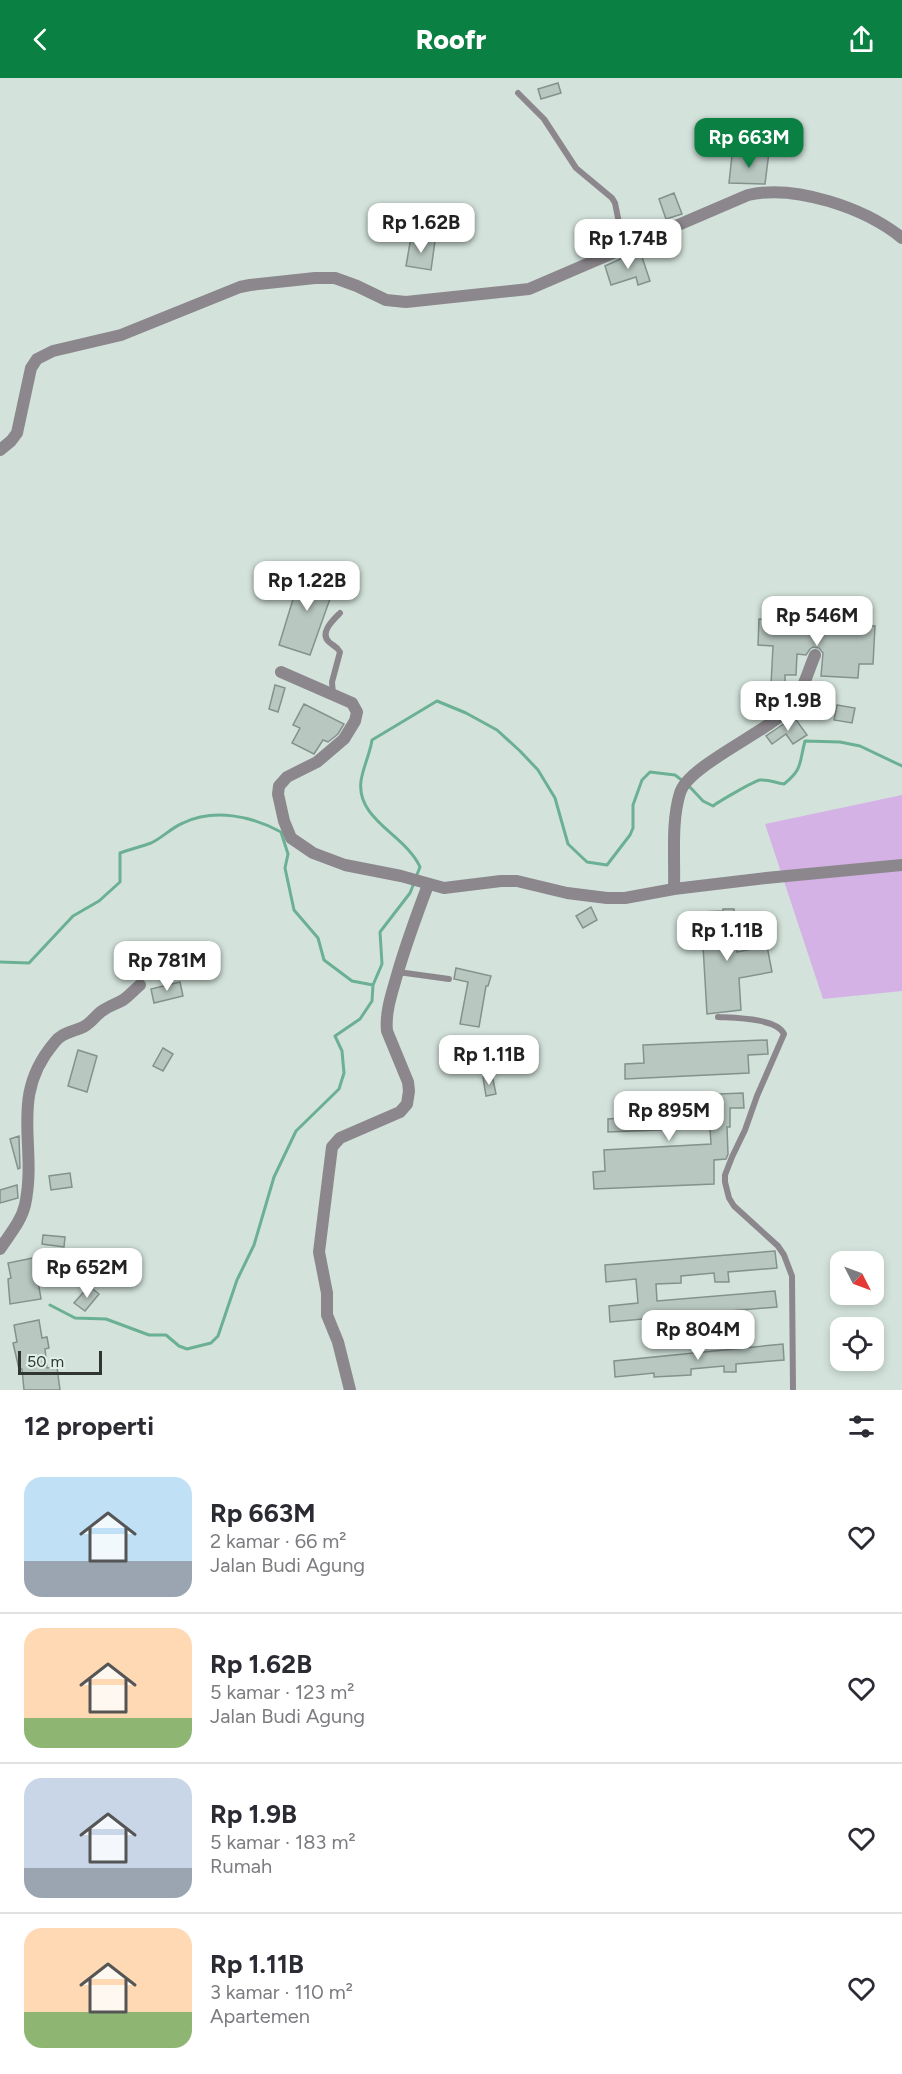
<!DOCTYPE html>
<html lang="id">
<meta charset="utf-8">
<style>
body{margin:0;font-family:Figtree,sans-serif;background:#f7f7f7;color:#2b2b33;height:100vh;display:flex;flex-direction:column;font-size:22px;white-space:nowrap}
*{box-sizing:border-box;margin:0}
p{font-size:20px;color:#7c7c81}
.icon{flex:none;width:33px;height:33px;fill:none;stroke:currentColor;stroke-width:2;stroke-linecap:round;stroke-linejoin:round}
.map{position:relative;height:1312px;overflow:hidden}
.side{display:flex;flex-direction:column;background:#fff;flex:1}
.side>*{flex:none}
.needle{width:39px;rotate:132deg}
.controls{position:absolute;left:830px;top:1173px;display:grid;gap:12px}
.controls a{display:grid;place-items:center;width:54px;height:54px;border-radius:12px;background:#fff;box-shadow:0 3px 9px #0003;font-size:30px}
.scale{position:absolute;left:18px;bottom:15px;width:84px;box-sizing:border-box;padding-left:6px;border:3px solid #2e3532;border-top:0;font-size:16px;line-height:21px;white-space:nowrap;color:#2e3532;-webkit-text-stroke:4px #e0f0e9;paint-order:stroke}
.price{position:absolute;translate:-50% -51px;padding:0 14px;border-radius:12px;background:#fff;color:#222;font-size:20px;line-height:39px;filter:drop-shadow(0 2px 3px #0008)}
.price::after{content:'';position:absolute;left:50%;top:36px;width:18px;height:14px;margin-left:-9px;background:inherit;clip-path:polygon(0 0,100% 0,50% 100%)}
.price.active{background:#0b8043;color:#fff}
ul{padding:0;list-style:none}
li{display:flex;align-items:center;gap:18px;height:150px;padding:0 24px}
li+li{border-top:2px solid #e1e1e2}
li span{display:grid;place-items:center;flex:none;width:168px;height:120px;border-radius:18px;color:#555}
li>.icon{margin-inline-start:auto}
span .icon{width:72px;height:72px;fill:#fffc;stroke-width:1}
li b{font-size:26px}
h2{display:flex;justify-content:space-between;align-items:center;height:72px;padding:0 24px;font-size:26px}
header{display:flex;justify-content:space-between;align-items:center;height:78px;padding:0 24px;background:#0b8043;color:#fff;font-size:27px;font-weight:800}
.map>svg:first-child{display:block}
</style>
<header><svg class="icon" aria-label="back" viewBox="0 0 24 24"><path d="M15 5l-7 7 7 7"/></svg>Roofr<svg class="icon" aria-label="share" viewBox="0 0 24 24"><path d="M12 15V3M7 8l5-5 5 5M5 13v7h14v-7"/></svg></header>
<div class="map">
<svg width="902" height="1312" viewBox="0 0 902 1312">
<rect width="100%" height="100%" fill="#d3e3db"/>
<path fill="#d5b2e5" d="M902 717V913L823 921 765 746Z"/>
<g fill="none" stroke-linecap="round" stroke-linejoin="round">
<path stroke="#6bb095" stroke-width="3" d="M688 707 703 723 713 728C718 724 754 703 760 702 767 701 777 705 784 706 803 691 799 685 805 663L840 664 860 668 902 688
M416 799 420 789C406 757 356 742 361 703 363 689 370 676 372 662L437 623 466 635 497 652 520 673 538 692 555 720 568 766 587 784 607 787 630 757 633 750V727L642 702 650 694 675 697 683 703
M0 884 29 885 73 838 99 823 120 804V775C130 771 141 769 151 765 162 760 171 750 183 745 214 730 252 738 281 754L288 776 285 790 294 832 318 860 324 882 352 903 373 907 372 923 360 941 335 958 342 973 344 995 339 1011 296 1053 274 1099 254 1167 237 1202 218 1258 211 1265 187 1271 179 1268 166 1257H149L106 1241 75 1240 50 1227
M373 907 382 886 380 854 410 815 414 805"/>
</g>
<path fill="#b8c7c0" stroke="#84928c" stroke-width="1.5" d="M558 5 561 15 541 21 538 11Z
M754 73 769 74 765 106 729 105 732 77 753 79Z
M674 115 682 136 666 141 659 121Z
M411 159 435 163 431 192 406 188Z
M641 176 650 203 638 207 636 199 611 207 605 188 627 178 628 180Z
M302 492 336 504 310 577 279 567Z
M759 541 875 548 873 586H859L858 600 821 598 823 575 819 570 813 569 810 571 806 577 797 576 796 597H785V607H771L773 568 758 567Z
M275 607 285 610 278 634 269 631Z
M304 626 344 646 338 656 328 664 323 662 314 676 292 665 300 650 293 647Z
M837 627 855 630 852 645 834 642Z
M794 639 807 657 793 666 786 656 772 666 766 658Z
M591 829 597 842 583 850 576 838Z
M723 831H734L737 874 767 868 772 894 739 900 741 932 707 936 701 834 723 833Z
M456 890 491 898 488 908H486L479 949 460 946 468 904 454 901Z
M180 904 183 918 154 925 151 911Z
M767 962 768 976 748 977 749 995 625 1001V986L644 985 643 967Z
M163 970 173 976 163 993 153 988Z
M78 972 97 978 87 1014 68 1008Z
M492 997 496 1016 486 1018 483 999Z
M743 1015 744 1030H730V1049H727L728 1076 726 1081 714 1082V1106L594 1111 593 1094 605 1093 604 1072 711 1066 710 1050 608 1054V1041L623 1040 622 1020Z
M19 1058 20 1090 18 1091 10 1061Z
M70 1095 72 1109 51 1112 49 1098Z
M17 1107 18 1120 0 1125V1112Z
M43 1157 65 1159 64 1169 42 1166Z
M775 1173 777 1190 728 1194 729 1204H715L714 1195 681 1198V1205L656 1206 657 1223 775 1213 777 1229 730 1233V1240H717L716 1234 684 1237V1241L644 1248 643 1241 610 1244 609 1228 638 1225 636 1201 606 1204 605 1187Z
M38 1179 40 1190 36 1191 41 1221 10 1226 8 1201 11 1200 8 1185Z
M89 1208 99 1216 85 1233 74 1225Z
M39 1242 42 1260 47 1259 49 1270 45 1271 47 1290 57 1289 60 1312H24L22 1291H19L13 1265 17 1264 14 1247Z
M783 1266 784 1282 736 1286V1294H724V1288L691 1291V1297L654 1299V1295L615 1299 614 1283Z"/>
<g fill="none" stroke-linecap="round" stroke-linejoin="round">
<path stroke="#8b878c" stroke-width="6" d="M518 15 544 41 576 90 612 120 615 125 624 170
M333 616 332 604 340 574C337 568 333 568 329 564 319 555 333 542 340 535
M398 894 449 901
M718 939C734 940 777 940 784 956L757 1018 745 1052 732 1079 725 1097V1104L729 1120 734 1128 778 1168 784 1177 792 1198 793 1312"/>
<path stroke="#8b878c" stroke-width="12" d="M0 372 11 363 17 355 31 290 37 281 53 273 121 257 240 209 250 207 315 200H335L357 208 386 222 406 224 529 211 748 117C795 106 865 130 902 160
M281 594 352 625 357 634 355 643 344 661 317 684 287 699 279 708 278 716 284 743 291 760 313 775 345 787 401 798 444 810 501 803H517L567 815 607 820H625L674 811 766 800 902 787
M674 811C675 780 671 744 680 715 688 687 769 654 792 627 803 614 808 593 815 577
M0 1171C9 1157 21 1144 25 1127 38 1066 8 1020 54 965 62 954 74 954 85 948 92 944 96 937 102 933 109 928 116 926 123 922 129 918 134 912 140 907
M350 1312 338 1264 327 1237V1215L319 1174 332 1069 340 1060 400 1034 407 1026 409 1013 408 1004 387 953C385 934 392 915 397 897 406 866 417 836 428 807"/>
</g>
</svg>
<div class="controls">
<a><svg class="needle" viewBox="-14 -14 28 28"><path d="M0-13l5 13h-10z" fill="#e53935"/><path d="M0 13l5-13h-10z" fill="#7c7c81"/></svg></a>
<a><svg class="icon" aria-label="locate" viewBox="0 0 24 24"><circle cx="12" cy="12" r="6"/><path d="M12 2v4M12 18v4M2 12h4M18 12h4"/></svg></a>
</div>
<div class="scale">50 m</div>
<b class="price active" style="left:749px;top:91px">Rp 663M</b>
<b class="price" style="left:421px;top:176px">Rp 1.62B</b>
<b class="price" style="left:628px;top:192px">Rp 1.74B</b>
<b class="price" style="left:307px;top:534px">Rp 1.22B</b>
<b class="price" style="left:817px;top:569px">Rp 546M</b>
<b class="price" style="left:788px;top:654px">Rp 1.9B</b>
<b class="price" style="left:727px;top:884px">Rp 1.11B</b>
<b class="price" style="left:167px;top:914px">Rp 781M</b>
<b class="price" style="left:489px;top:1008px">Rp 1.11B</b>
<b class="price" style="left:669px;top:1064px">Rp 895M</b>
<b class="price" style="left:87px;top:1221px">Rp 652M</b>
<b class="price" style="left:698px;top:1283px">Rp 804M</b>
</div>
<section class="side">
<h2>12 properti<svg class="icon" aria-label="filters" viewBox="0 0 24 24"><path d="M4 7h16M4 17h16"/><circle cx="9" cy="7" r="2"/><circle cx="15" cy="17" r="2"/></svg></h2>
<ul>
<li><span style="background:linear-gradient(#bfe0f5 70%,#9aa5b1 0)"><svg class="icon" aria-label="home" viewBox="0 0 24 24"><path d="M3 11l9-7 9 7M6 9v11h12V9"/></svg></span><div><b>Rp 663M</b><p>2 kamar · 66 m²</p><p>Jalan Budi Agung</p></div><svg class="icon" aria-label="heart" viewBox="0 0 24 24"><path d="M12 20l-8-8c-3-5 5-10 8-4 3-6 11-1 8 4z"/></svg></li>
<li><span style="background:linear-gradient(#ffd9b3 75%,#8fb573 0)"><svg class="icon" aria-label="home" viewBox="0 0 24 24"><path d="M3 11l9-7 9 7M6 9v11h12V9"/></svg></span><div><b>Rp 1.62B</b><p>5 kamar · 123 m²</p><p>Jalan Budi Agung</p></div><svg class="icon" aria-label="heart" viewBox="0 0 24 24"><path d="M12 20l-8-8c-3-5 5-10 8-4 3-6 11-1 8 4z"/></svg></li>
<li><span style="background:linear-gradient(#c9d6e8 75%,#9aa5b1 0)"><svg class="icon" aria-label="home" viewBox="0 0 24 24"><path d="M3 11l9-7 9 7M6 9v11h12V9"/></svg></span><div><b>Rp 1.9B</b><p>5 kamar · 183 m²</p><p>Rumah</p></div><svg class="icon" aria-label="heart" viewBox="0 0 24 24"><path d="M12 20l-8-8c-3-5 5-10 8-4 3-6 11-1 8 4z"/></svg></li>
<li><span style="background:linear-gradient(#ffd9b3 70%,#8fb573 0)"><svg class="icon" aria-label="home" viewBox="0 0 24 24"><path d="M3 11l9-7 9 7M6 9v11h12V9"/></svg></span><div><b>Rp 1.11B</b><p>3 kamar · 110 m²</p><p>Apartemen</p></div><svg class="icon" aria-label="heart" viewBox="0 0 24 24"><path d="M12 20l-8-8c-3-5 5-10 8-4 3-6 11-1 8 4z"/></svg></li>
</ul>
</section>
